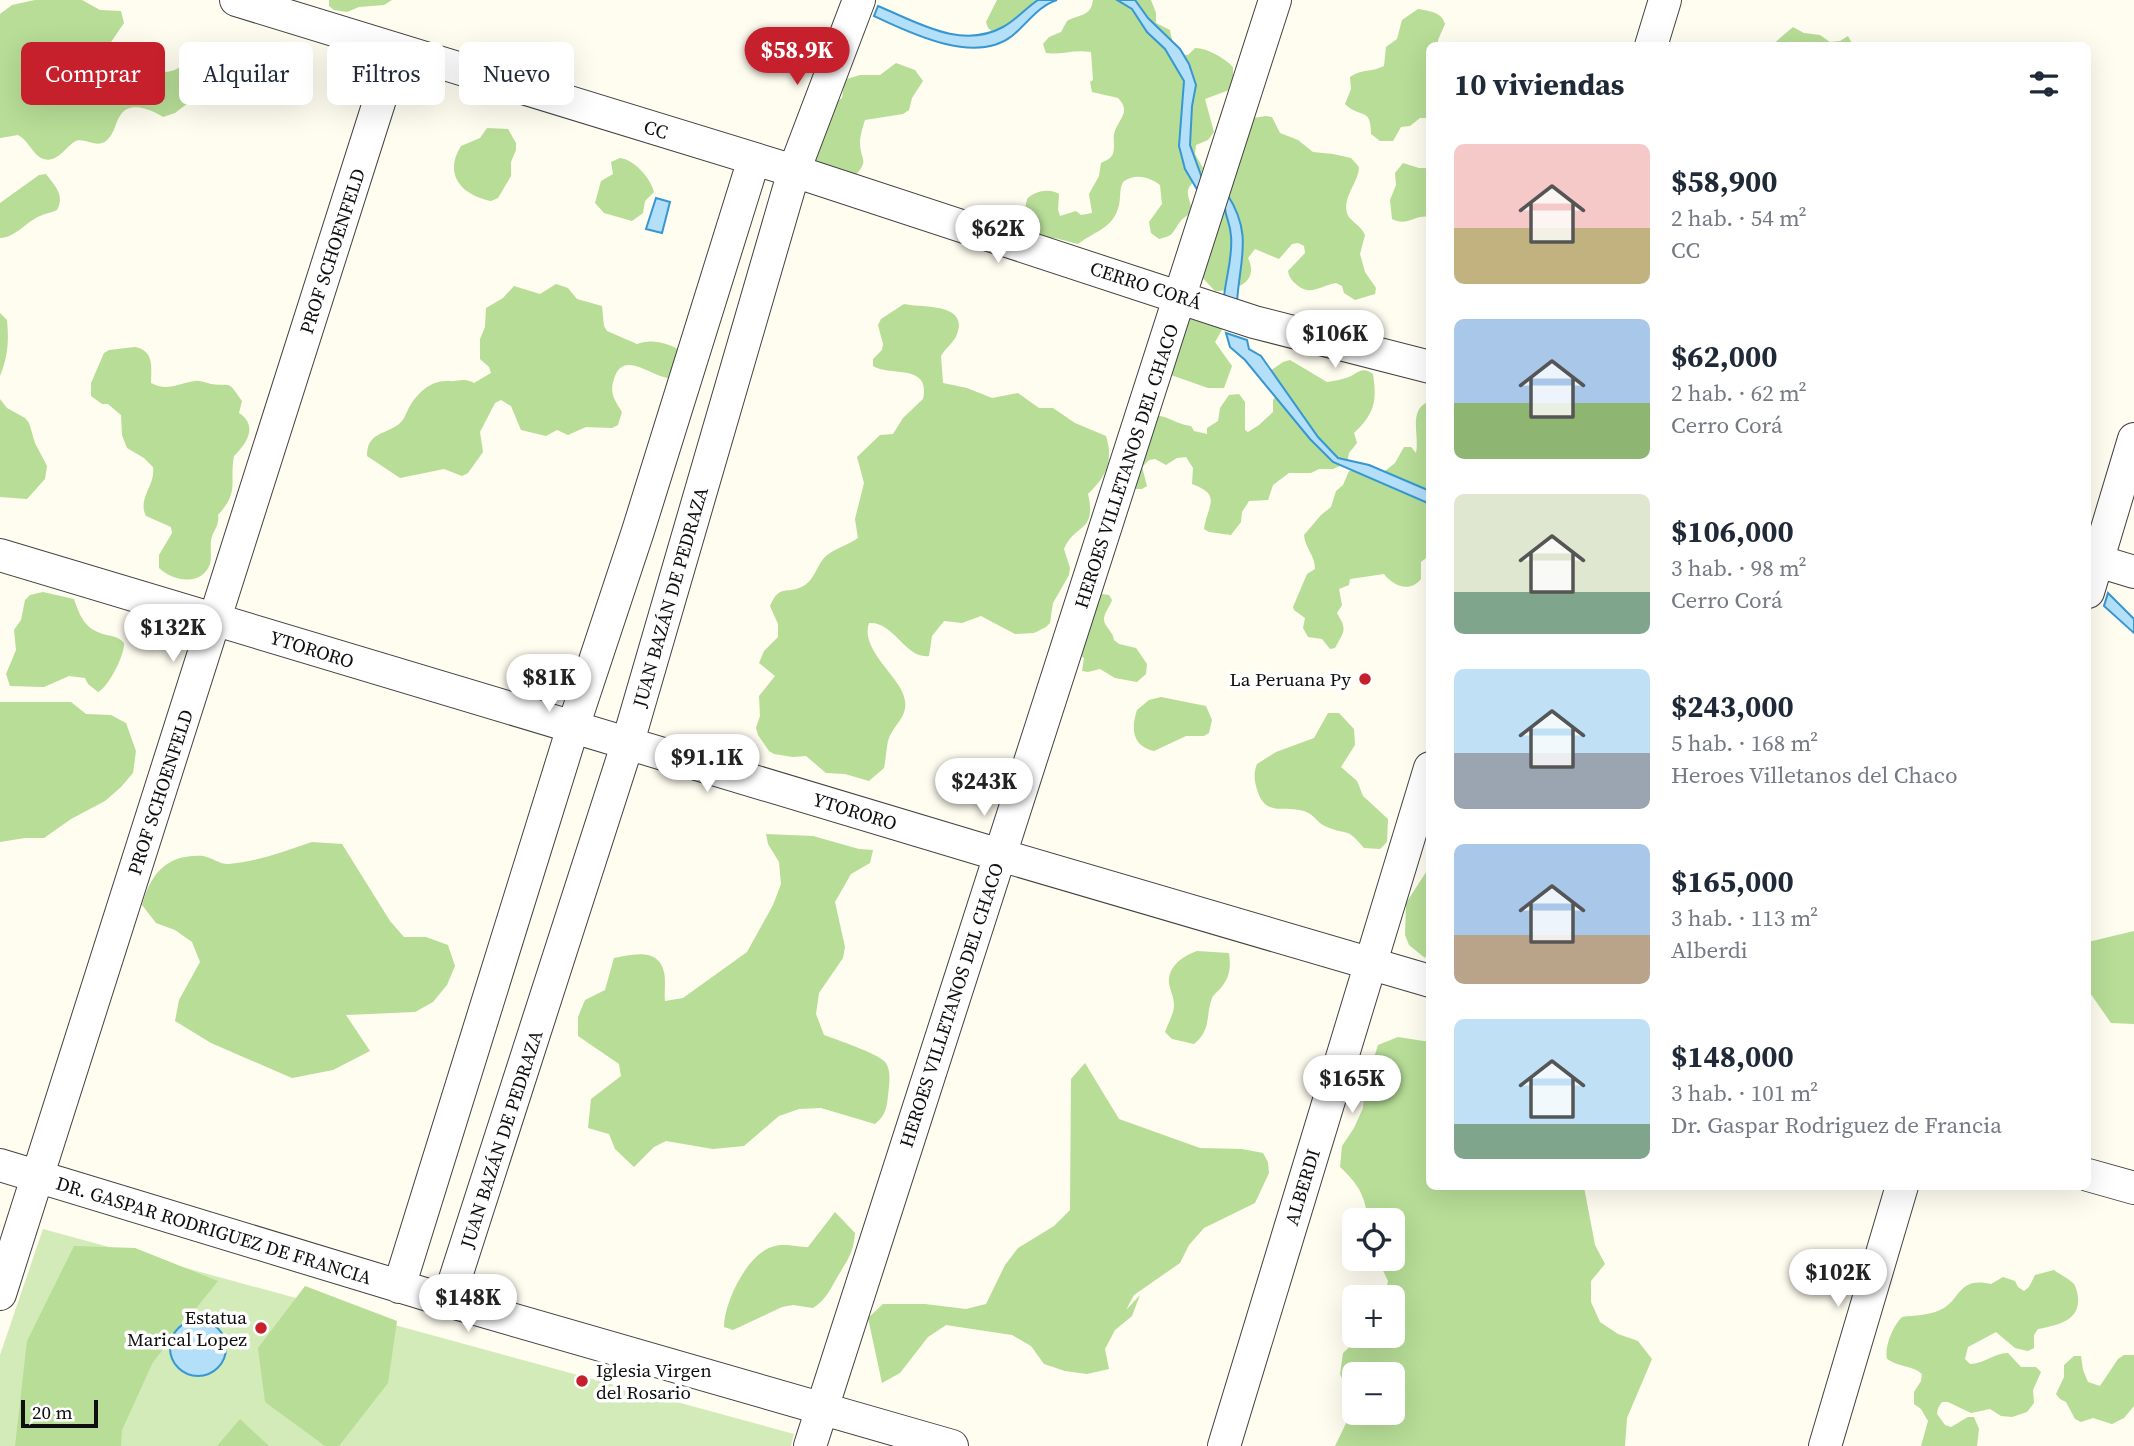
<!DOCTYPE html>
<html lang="es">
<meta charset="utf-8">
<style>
body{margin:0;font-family:"Source Serif 4",serif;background:#f6f6f7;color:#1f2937;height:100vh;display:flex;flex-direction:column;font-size:26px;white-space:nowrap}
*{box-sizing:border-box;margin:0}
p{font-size:23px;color:#747a83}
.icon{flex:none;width:38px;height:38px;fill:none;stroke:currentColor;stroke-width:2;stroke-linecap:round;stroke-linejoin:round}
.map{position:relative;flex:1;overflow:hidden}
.sheet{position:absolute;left:1426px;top:42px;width:665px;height:1148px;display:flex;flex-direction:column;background:#fff;border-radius:10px;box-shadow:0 7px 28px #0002}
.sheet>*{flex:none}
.top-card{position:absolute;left:21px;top:42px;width:665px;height:63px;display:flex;gap:14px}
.buttons{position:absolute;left:1342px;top:1208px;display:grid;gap:14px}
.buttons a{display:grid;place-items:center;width:63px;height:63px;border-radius:10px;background:#fff;box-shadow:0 7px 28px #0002;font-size:35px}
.scale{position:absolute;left:21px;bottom:18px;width:77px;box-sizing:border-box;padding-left:7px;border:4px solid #0f0f0f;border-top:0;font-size:19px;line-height:24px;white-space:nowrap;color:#0f0f0f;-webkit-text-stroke:5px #fff;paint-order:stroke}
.price{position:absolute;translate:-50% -60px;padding:0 16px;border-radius:24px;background:#fff;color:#222;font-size:23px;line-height:46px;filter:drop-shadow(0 2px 4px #0008)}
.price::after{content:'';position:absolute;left:50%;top:42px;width:21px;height:16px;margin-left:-10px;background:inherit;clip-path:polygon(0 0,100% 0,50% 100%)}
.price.selected{background:#c5202b;color:#fff}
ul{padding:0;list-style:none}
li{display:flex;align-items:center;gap:21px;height:175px;padding:0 28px}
li span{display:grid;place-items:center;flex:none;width:196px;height:140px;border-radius:10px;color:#555}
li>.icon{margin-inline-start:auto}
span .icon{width:84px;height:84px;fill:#fffc;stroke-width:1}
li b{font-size:30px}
h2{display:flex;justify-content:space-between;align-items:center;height:84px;padding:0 28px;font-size:30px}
.tag{padding:0 24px;border-radius:10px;background:#fff;box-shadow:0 7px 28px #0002;font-size:24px;line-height:63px}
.tag.selected{background:#c5202b;color:#fff}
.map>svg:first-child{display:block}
</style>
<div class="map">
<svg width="2134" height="1446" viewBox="0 0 2134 1446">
<rect width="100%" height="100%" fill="#fffcf0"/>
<path fill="#d3ebb8" d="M43 1229 794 1434 791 1446H0V1355Z"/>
<path fill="#b7dd97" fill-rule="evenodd" d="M35 0H82L100 10 121 11 124 23 109 45 119 63C134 64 149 72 163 72 192 73 187 36 228 55 235 59 241 60 247 66 242 89 217 99 196 97L175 113 163 117C153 111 133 101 122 113 115 121 115 134 106 141 96 149 83 136 74 142 65 148 56 165 41 158 32 153 28 140 18 135L0 138V14L12 5Z
M329 0H392L384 5 359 7 347 12 334 10 329 6Z
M997 0H1044L1021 22 993 32 988 28 986 22Z
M1093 0H1151L1156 13V23L1170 30C1172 41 1175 55 1188 55L1195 48C1208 48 1224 58 1233 67V77L1229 90 1205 99 1214 132 1208 140 1196 145 1195 154 1203 168C1200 178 1195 179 1190 186 1184 194 1192 202 1191 209 1190 216 1183 217 1180 222 1171 234 1175 235 1159 239L1151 233 1149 222 1162 204 1160 185C1149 177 1135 173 1123 182 1119 190 1121 196 1119 205 1114 228 1095 231 1078 244L1055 238 1045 239 1020 232 1027 199C1035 191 1049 188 1059 194L1058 210 1060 216 1076 211 1081 215 1092 213 1089 194 1099 176 1101 163C1104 161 1108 160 1111 157 1116 151 1113 141 1114 134 1118 119 1132 112 1118 98L1092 92 1090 82 1093 80 1091 52C1073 49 1062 55 1046 53L1043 44 1049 37 1061 32 1067 21C1079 14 1091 17 1093 0Z
M1418 9C1429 11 1442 12 1445 24L1438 40V45L1430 46V95L1427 97 1430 115 1427 118H1420L1410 126 1401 127 1393 141H1380L1371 134C1371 106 1360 119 1345 104L1351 89 1350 77C1361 69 1373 72 1384 66L1386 47 1397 39 1402 20Z
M1793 27 1804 33 1820 35 1830 42 1840 41 1848 36 1853 45H1772Z
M896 63 915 70 923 81 912 98 909 110 903 114 865 120C863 126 860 136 860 142 860 162 871 159 853 178L816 172 809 142 821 113 842 98 844 85 847 79 860 75H880Z
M1266 116 1272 117 1280 133 1298 140 1313 152 1333 154 1351 158 1359 167C1359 182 1342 197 1347 213 1349 221 1361 225 1365 235L1360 254 1365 272 1376 288 1375 294 1355 300 1344 293 1342 286 1336 283C1321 285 1311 297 1297 285 1292 281 1289 277 1288 271L1305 253 1304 246 1298 243 1292 244 1279 259 1255 249 1248 258C1260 283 1234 291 1215 291L1197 272 1253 118Z
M487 128 508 129 516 143V150L511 162V176L498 198 491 201C462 195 443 175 461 146L480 138Z
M620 158C634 159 651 179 654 192L645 201 643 213 632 221 604 213 595 203 601 181 613 174 611 162Z
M1403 163 1419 168H1430V217C1415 214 1408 227 1392 219L1390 200 1396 185 1395 173Z
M46 174C55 186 65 195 57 210 51 213 46 213 40 216 27 221 15 238 0 238V203L39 175Z
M556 284 568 288 577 299 602 306 604 326 607 331 637 344C650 338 671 343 682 352L670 378C653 378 625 350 615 376 609 392 613 398 622 412L618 425 612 428 586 427 568 435 557 430 546 436 521 430 511 406 501 400 495 403 480 432 483 452 468 473 462 476 444 469 400 478 367 456C367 432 385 435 399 424 405 419 406 412 410 406 418 392 432 380 448 381 459 382 464 377 474 383L491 373 489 367 480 359V339L485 327 486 308 503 298 514 286 540 294Z
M904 304C920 308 969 302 957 334 954 343 945 348 941 356L943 383 967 388 992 398 1018 393 1039 408H1053L1075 423 1106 436C1114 461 1106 477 1088 494 1097 533 1075 523 1064 549L1070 568 1069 575 1053 603 1050 623 1046 627 1034 633 1015 634 981 616 962 623 944 621 932 636 929 656C905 659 894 621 869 623 861 645 889 669 899 686 916 714 894 721 888 741 886 750 886 759 884 768L869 781 845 774 826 773 806 756 793 757 774 754 769 751 758 735 756 728 760 716 759 696 775 676 759 663 764 651 778 637V624L770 606C780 582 788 596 805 585 814 579 817 566 824 558 834 548 847 546 858 538L855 519 864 483 857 457 880 435 893 434 903 418 923 399C931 363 891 377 873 366V359L882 350 883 344 878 325 881 319Z
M0 313 7 320C9 341 8 356 0 376Z
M1180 313 1223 328 1215 342 1232 366 1224 388H1208L1168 374Z
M135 347C155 351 151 368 151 383 167 392 179 383 195 381 200 380 206 383 211 384 234 387 226 379 242 401L239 413C259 426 246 444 234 456 229 483 240 491 218 515 220 526 212 531 211 541 210 549 212 556 210 564 202 586 174 582 159 568V555L172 533 171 527 146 516C137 498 156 485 153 467L144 458 127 448 122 435 121 415 108 404H102L91 396V383L104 353 109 350Z
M1290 360 1327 382C1333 381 1340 380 1346 378 1358 375 1360 365 1373 374 1377 401 1375 413 1354 433L1357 443 1349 453 1347 463 1333 469H1319L1311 473H1289L1273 485 1268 500 1249 501 1242 512 1241 522 1231 535 1209 532 1204 529C1207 506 1223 495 1192 484L1193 468 1186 457 1177 458 1166 465 1155 459 1149 460 1142 467 1147 486 1142 489H1136L1134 486 1152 415C1171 416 1174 424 1191 426L1194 431 1207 434V428L1218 421 1220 408 1229 395 1239 394 1245 402V430L1248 432 1259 425 1273 412V400L1279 392 1270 371 1283 362Z
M0 399 7 408 25 418 29 423 35 443 47 466 45 479 27 499 0 497Z
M1430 401V555L1421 562V579C1410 593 1393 586 1384 574L1350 579 1349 585 1339 589 1342 605 1337 613C1347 630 1345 630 1335 648L1330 649 1322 639 1308 637 1303 628 1305 618 1294 610 1293 607 1307 574 1315 569C1315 555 1305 548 1304 535L1321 515 1331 507 1336 491 1343 485 1349 471H1385L1395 463 1404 447H1411L1416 453C1420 435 1407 409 1430 401Z
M43 592 74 599C80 616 84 628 103 634 112 637 117 635 124 643 125 654 109 687 98 692L88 684 85 678 69 676 44 687 10 686 6 674 16 650 14 630 21 620 25 600 30 595Z
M1102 594 1109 595 1112 600C1110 606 1105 612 1104 618 1103 626 1113 631 1114 640L1119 644 1136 648 1147 664 1146 674 1137 682 1115 678 1100 669 1088 672 1082 671 1084 658 1076 652 1097 598Z
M1161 697 1206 706 1212 720 1209 733 1204 736H1186L1154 751C1132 746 1131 729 1137 710L1149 700Z
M0 702H71L86 714 111 715 126 723 136 751 133 773 121 787 105 801 71 819 44 838H25L0 842Z
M1328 713H1339L1354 729 1355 745 1341 767 1357 781 1363 796 1388 819 1387 842 1380 849 1364 848C1346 826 1348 836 1327 827 1318 824 1314 814 1304 811 1281 805 1264 818 1256 786 1254 778 1254 771 1257 764L1276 752 1314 738Z
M1430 823V947L1425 958 1409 945 1405 935 1406 903 1430 866Z
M766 834 813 836 859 849 873 850 870 863 851 874 835 902 845 947 843 958 819 993 816 1014 824 1035C837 1040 877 1053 885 1062 892 1070 889 1086 888 1095 887 1108 885 1116 875 1124L821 1108 799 1109 779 1116 744 1146 713 1149 666 1141 654 1147 634 1167 615 1149 609 1134 588 1128 591 1099 621 1076 619 1064 578 1036V1017L585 1000 605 990 614 958C632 955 658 947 664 972 666 981 664 993 665 1001L683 998 747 952 773 905 781 884 779 862 768 844Z
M312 842 342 844 390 921 404 937H426L448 945 455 966 447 985 433 1002 415 1012 346 1015 370 1051 333 1070 292 1078 211 1043 175 1021 179 1000 200 962 192 942 175 930 156 923 142 905C151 874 166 854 203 856 211 857 219 864 228 864 257 862 285 851 312 842Z
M2134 931V1024L2111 1023 2088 990V942Z
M1197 951 1229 953C1231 968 1230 978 1219 990 1216 993 1214 994 1212 998 1205 1017 1212 1029 1194 1044L1172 1039 1165 1032C1168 1023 1174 1014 1174 1005 1174 997 1170 990 1169 983 1168 966 1183 956 1197 951Z
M1398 1037 1430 1042V1186L1584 1187 1595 1245 1605 1264 1591 1281V1302L1600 1322 1618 1334 1638 1341 1652 1359 1627 1418 1625 1446H1335L1351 1413 1349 1393 1340 1374 1343 1353 1362 1335H1393V1297H1384L1388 1281 1377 1258H1393V1220H1368C1365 1195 1358 1184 1340 1167L1342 1146 1354 1128 1363 1108 1365 1086 1378 1045ZM1354 1374H1393V1412H1354Z
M1085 1063 1119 1119 1200 1148 1242 1149 1263 1153 1268 1162 1269 1173 1255 1203 1204 1228 1189 1245 1180 1263 1134 1295 1126 1310 1140 1295 1132 1316 1115 1330 1105 1349 1109 1369 1087 1374 1065 1371 1044 1364 1031 1346 1012 1335 946 1325 928 1337 900 1373 882 1383 868 1318 883 1304H925L966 1309 986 1304 1005 1265 1018 1248 1054 1226 1070 1210 1071 1079Z
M835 1212 855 1233C853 1254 848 1259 838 1276 830 1289 827 1299 813 1308L793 1305 782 1307 733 1330 724 1327C724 1302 748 1252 775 1246 784 1243 799 1247 808 1247Z
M74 1246 135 1248 218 1281 153 1362 122 1430 121 1446H15L27 1341Z
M2054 1270C2059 1274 2068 1278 2073 1283 2076 1286 2078 1294 2078 1298 2080 1322 2055 1325 2038 1329L2034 1335V1348L2028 1351 2015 1348 1996 1332 1968 1347 1965 1359 1970 1364C1984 1364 1994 1353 2008 1353L2021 1367H2036L2041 1372 2033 1390 2034 1403 2027 1412 2012 1417 2001 1416 1990 1409 1971 1413 1948 1402H1942L1938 1408 1937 1414 1945 1425 1951 1427 1968 1417H1974L1979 1429 1977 1446H1921L1928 1421 1921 1409 1914 1404V1392L1921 1381 1922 1374C1912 1365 1898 1367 1887 1359 1884 1347 1893 1326 1902 1317 1915 1315 1927 1316 1940 1310 1961 1301 1957 1276 1991 1284L2003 1277 2015 1281 2018 1287 2024 1291 2029 1287 2035 1275Z
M305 1286 397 1321 388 1383 339 1446H325L265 1402 258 1348Z
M2124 1355H2134V1406L2124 1418 2112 1424 2093 1418 2081 1422 2075 1419 2066 1402 2060 1399 2056 1394 2064 1377V1365L2074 1356H2081L2083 1370 2088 1382 2100 1386 2118 1359Z
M240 1419 269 1446H217Z"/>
<path fill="#b3dff9" stroke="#3797d3" stroke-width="2" d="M1038 0H1057C1038 6 1027 24 1012 36 975 65 910 33 874 16L878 6C917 22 961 50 1003 27 1016 20 1026 8 1038 0Z
M1117 0H1135L1148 18 1180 49 1189 64 1196 85 1192 106 1190 145 1202 178 1198 191 1185 169 1179 146 1184 81 1165 49 1147 32 1132 9Z
M1227 194C1253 234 1240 258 1237 302L1224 297C1226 276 1233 257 1231 236 1230 217 1221 215 1227 194Z
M656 198 670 202 662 233 646 229Z
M1226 333 1247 340 1249 349 1261 356 1318 437 1338 458 1369 465 1430 491V504L1333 462 1310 439 1245 360 1230 347Z
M2108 593 2134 619V633L2104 606Z
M170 1348a28 28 0 1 1 56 0a28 28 0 1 1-56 0Z"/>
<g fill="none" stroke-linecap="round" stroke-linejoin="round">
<g stroke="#424242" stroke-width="34">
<path id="minor" d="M236 0 794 171 1254 322 1430 367
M1651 46 1665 0
M0 555 1000 855 1430 981
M2088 558 2134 572
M2088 592 2134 439
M0 1165 448 1301 952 1446
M2088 1175 2134 1188
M399 1287 573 727 638 531 754 159
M0 1294 396 49
M448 1301 628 742 794 171 859 0
M810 1446 1275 0
M1224 1446 1430 768
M1825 1446 1902 1186"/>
</g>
<use href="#minor" stroke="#fff" stroke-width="32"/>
</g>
<g fill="#c5202b" stroke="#fff" stroke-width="2.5">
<circle cx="1365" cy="679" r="7"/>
<circle cx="261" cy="1328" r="7"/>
<circle cx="582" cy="1381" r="7"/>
</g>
<g text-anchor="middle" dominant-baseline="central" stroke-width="7" stroke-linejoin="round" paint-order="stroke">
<g font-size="19" fill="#0f0f0f" stroke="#fff">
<text transform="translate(656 129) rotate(17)">CC</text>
<text transform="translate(332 251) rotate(-72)">PROF SCHOENFELD</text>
<text transform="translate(1146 285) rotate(18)">CERRO CORÁ</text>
<text transform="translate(1126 466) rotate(-72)">HEROES VILLETANOS DEL CHACO</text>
<text transform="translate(670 597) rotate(-74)">JUAN BAZÁN DE PEDRAZA</text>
<text transform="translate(312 649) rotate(17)">YTORORO</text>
<text transform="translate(160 792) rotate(-72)">PROF SCHOENFELD</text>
<text transform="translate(855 811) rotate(17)">YTORORO</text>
<text transform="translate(951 1005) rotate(-72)">HEROES VILLETANOS DEL CHACO</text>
<text transform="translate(501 1139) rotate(-72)">JUAN BAZÁN DE PEDRAZA</text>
<text transform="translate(1302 1187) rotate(-73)">ALBERDI</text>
<text transform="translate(214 1230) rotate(17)">DR. GASPAR RODRIGUEZ DE FRANCIA</text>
</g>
<g font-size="19" fill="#0f0f0f" stroke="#fff" text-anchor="end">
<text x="1351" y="679">La Peruana Py</text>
<text x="247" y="1317">Estatua<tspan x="247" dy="22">Marical Lopez</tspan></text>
<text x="596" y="1370" text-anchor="start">Iglesia Virgen<tspan x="596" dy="22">del Rosario</tspan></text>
</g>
</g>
</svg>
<div class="buttons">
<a><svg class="icon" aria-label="locate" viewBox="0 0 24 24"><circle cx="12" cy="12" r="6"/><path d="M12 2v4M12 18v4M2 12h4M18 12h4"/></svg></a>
<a>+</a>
<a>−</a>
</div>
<div class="scale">20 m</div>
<b class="price selected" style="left:797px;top:87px">$58.9K</b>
<b class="price" style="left:998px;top:265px">$62K</b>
<b class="price" style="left:1335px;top:370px">$106K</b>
<b class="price" style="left:173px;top:664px">$132K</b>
<b class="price" style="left:549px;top:714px">$81K</b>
<b class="price" style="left:707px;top:794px">$91.1K</b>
<b class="price" style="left:984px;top:818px">$243K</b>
<b class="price" style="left:1352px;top:1115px">$165K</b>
<b class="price" style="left:1838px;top:1309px">$102K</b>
<b class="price" style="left:468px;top:1334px">$148K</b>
<div class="top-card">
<a class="tag selected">Comprar</a>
<a class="tag">Alquilar</a>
<a class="tag">Filtros</a>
<a class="tag">Nuevo</a>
</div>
<section class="sheet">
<h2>10 viviendas<svg class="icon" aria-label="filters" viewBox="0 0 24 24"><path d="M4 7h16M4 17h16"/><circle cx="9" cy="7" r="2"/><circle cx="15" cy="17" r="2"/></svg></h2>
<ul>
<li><span style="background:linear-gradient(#f6c9c9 60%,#c2b280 0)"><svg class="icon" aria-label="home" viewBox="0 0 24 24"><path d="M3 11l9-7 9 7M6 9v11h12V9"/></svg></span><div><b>$58,900</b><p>2 hab. · 54 m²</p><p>CC</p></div></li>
<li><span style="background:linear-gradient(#a9c7e8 60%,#8fb573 0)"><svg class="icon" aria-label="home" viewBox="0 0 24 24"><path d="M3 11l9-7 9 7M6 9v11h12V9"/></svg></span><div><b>$62,000</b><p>2 hab. · 62 m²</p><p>Cerro Corá</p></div></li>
<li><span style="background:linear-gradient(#dfe7d0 70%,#7fa58c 0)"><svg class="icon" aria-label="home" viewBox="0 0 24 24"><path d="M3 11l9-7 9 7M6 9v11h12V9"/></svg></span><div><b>$106,000</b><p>3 hab. · 98 m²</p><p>Cerro Corá</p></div></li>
<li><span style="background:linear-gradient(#bfe0f5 60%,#9aa5b1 0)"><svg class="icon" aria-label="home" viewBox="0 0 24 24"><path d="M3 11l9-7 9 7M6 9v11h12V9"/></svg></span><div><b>$243,000</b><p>5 hab. · 168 m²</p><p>Heroes Villetanos del Chaco</p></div></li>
<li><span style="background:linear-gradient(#a9c7e8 65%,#b9a48a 0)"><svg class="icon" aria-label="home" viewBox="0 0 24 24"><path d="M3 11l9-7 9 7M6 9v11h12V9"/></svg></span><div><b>$165,000</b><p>3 hab. · 113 m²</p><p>Alberdi</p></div></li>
<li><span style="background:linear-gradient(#bfe0f5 75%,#7fa58c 0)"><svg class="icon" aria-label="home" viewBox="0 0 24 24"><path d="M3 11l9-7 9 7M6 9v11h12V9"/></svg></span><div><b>$148,000</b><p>3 hab. · 101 m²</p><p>Dr. Gaspar Rodriguez de Francia</p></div></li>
</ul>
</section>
</div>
